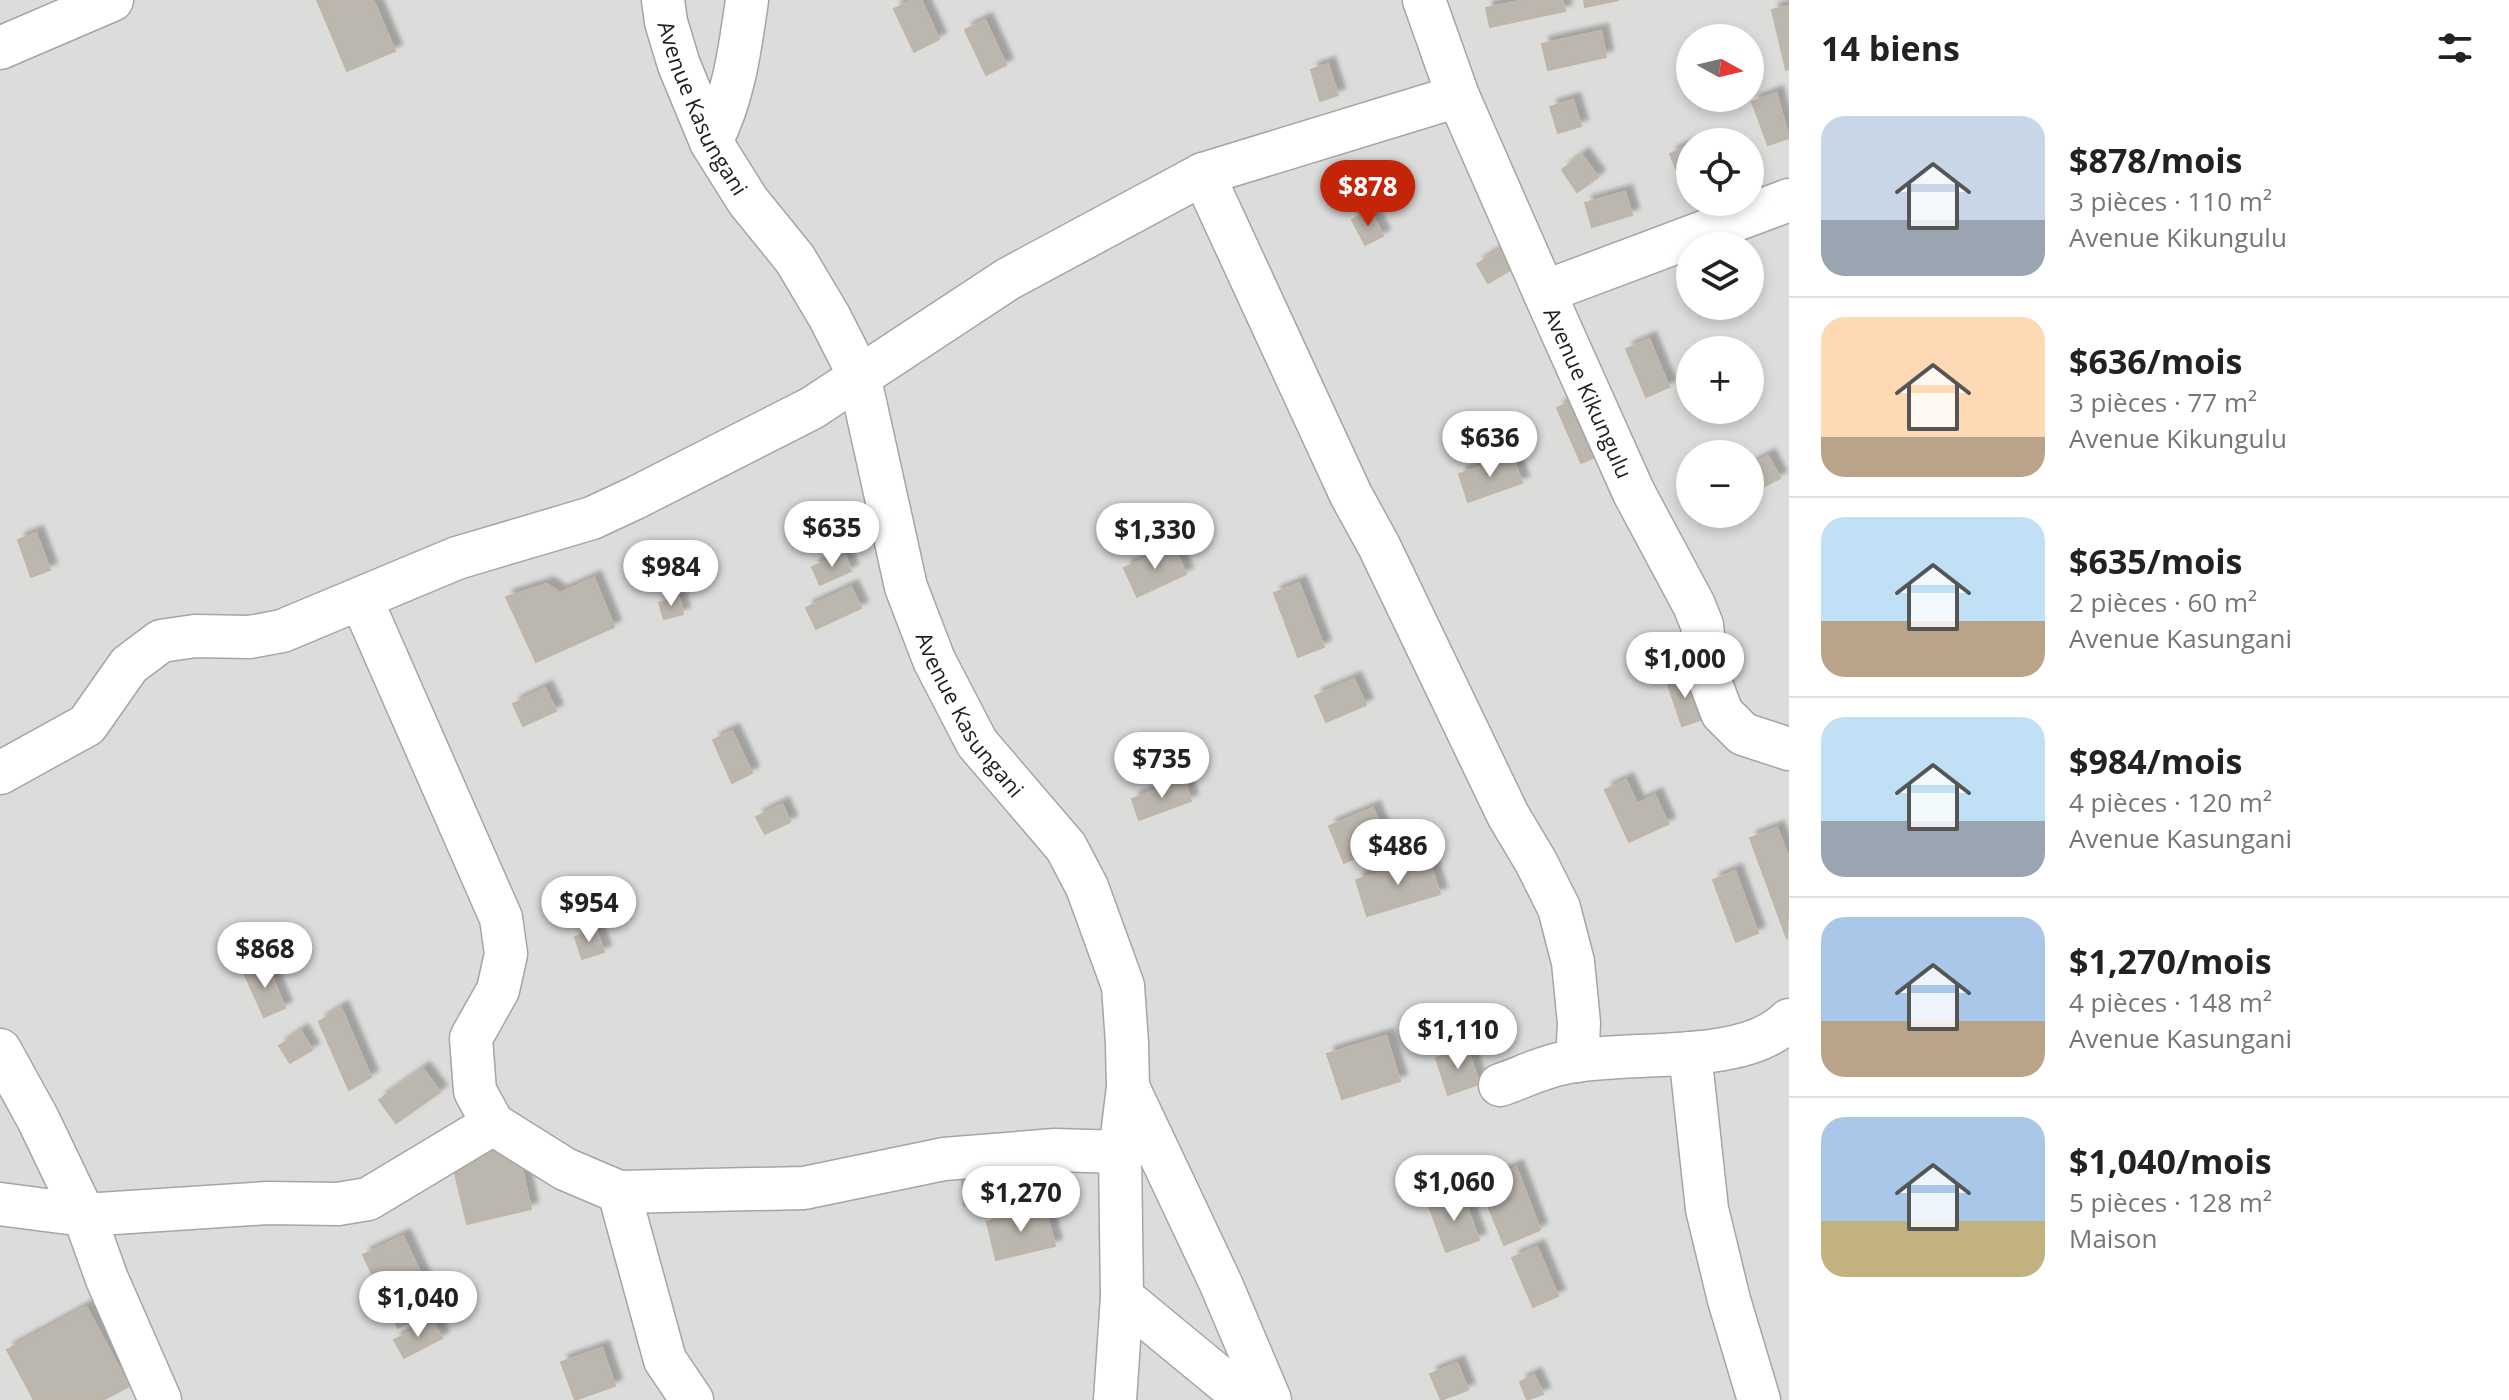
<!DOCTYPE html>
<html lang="fr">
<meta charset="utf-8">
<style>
body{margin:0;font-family:"Open Sans",sans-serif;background:#f6f6f6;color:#222;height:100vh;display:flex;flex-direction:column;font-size:30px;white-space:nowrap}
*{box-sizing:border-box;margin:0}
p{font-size:26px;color:#767676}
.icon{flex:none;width:44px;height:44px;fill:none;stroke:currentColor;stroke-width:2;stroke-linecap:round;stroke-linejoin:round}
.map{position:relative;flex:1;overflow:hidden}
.sheet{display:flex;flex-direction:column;background:#fff;width:720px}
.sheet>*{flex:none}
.needle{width:52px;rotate:98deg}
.tools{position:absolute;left:1676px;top:24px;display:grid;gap:16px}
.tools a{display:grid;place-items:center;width:88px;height:88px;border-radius:50%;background:#fff;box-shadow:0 4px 12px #0003;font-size:40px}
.price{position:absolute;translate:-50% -68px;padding:0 18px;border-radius:28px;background:#fff;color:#222;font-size:26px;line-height:52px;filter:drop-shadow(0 2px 4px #0008)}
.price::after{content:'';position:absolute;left:50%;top:48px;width:24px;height:18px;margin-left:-12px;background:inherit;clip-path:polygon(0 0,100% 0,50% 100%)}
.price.current{background:#c42509;color:#fff}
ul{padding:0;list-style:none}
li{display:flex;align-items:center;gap:24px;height:200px;padding:0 32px}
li+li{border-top:2px solid #e0e0e0}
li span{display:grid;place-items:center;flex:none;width:224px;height:160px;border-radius:24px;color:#555}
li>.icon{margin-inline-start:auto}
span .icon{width:96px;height:96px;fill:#fffc;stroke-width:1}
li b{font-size:34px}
h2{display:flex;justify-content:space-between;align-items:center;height:96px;padding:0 32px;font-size:34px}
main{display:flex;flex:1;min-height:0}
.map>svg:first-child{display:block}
</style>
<main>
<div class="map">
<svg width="1789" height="1400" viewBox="0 0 1789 1400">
<defs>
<filter id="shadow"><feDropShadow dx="7" dy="-7" stdDeviation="2" flood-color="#0004"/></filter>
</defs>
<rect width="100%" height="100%" fill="#efede5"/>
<path fill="#dcdcdb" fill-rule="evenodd" d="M0 0H1789V1400H0ZM1690 38H1750V98H1690ZM1690 142H1750V202H1690ZM1690 246H1750V306H1690ZM1690 350H1750V410H1690ZM1690 454H1750V514H1690Z"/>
<path fill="#bbb6ae" stroke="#c0b6a8" stroke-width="2" filter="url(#shadow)" d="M317 0H373L395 51 347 71Z
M913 0H921L939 39 914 52 894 9Z
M1525 0H1562L1565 11 1490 27 1486 8Z
M1584 0H1619L1585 7Z
M1789 6V69L1786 70 1772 10Z
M985 20 1006 65 986 75 965 30Z
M1601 31 1606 57 1548 70 1542 44Z
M1328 64 1338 95 1320 101 1311 70Z
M1776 93 1789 138 1768 145 1752 102Z
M1573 100 1581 126 1558 133 1550 107Z
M1689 145 1690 188 1685 190 1670 154Z
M1582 155 1598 177 1577 192 1562 170Z
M1625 192 1632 215 1592 227 1585 203Z
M1370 210 1383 236 1365 245 1352 220Z
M1507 245 1518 265 1488 283 1477 264Z
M1649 339 1669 387 1646 397 1626 349Z
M1577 399 1602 454 1581 463 1557 408Z
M1512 455 1522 483 1468 502 1459 474Z
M1768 456 1780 478 1757 490 1750 477V465Z
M36 533 50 570 31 577 18 540Z
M1173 546 1186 574 1137 597 1124 568Z
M844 553 851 571 820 585 812 567Z
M594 578 614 627 536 662 506 597 547 584 560 593Z
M1299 583 1324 647 1298 657 1274 593Z
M851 587 861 608 816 629 806 608Z
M679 598 683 614 664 619 659 603Z
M1688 675 1703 719 1682 726 1667 682Z
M1354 679 1366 705 1326 722 1315 696Z
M545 688 556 711 523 726 513 704Z
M732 731 752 773 732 783 713 740Z
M1184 779 1191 801 1139 820 1132 799Z
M1626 780 1637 804 1655 795 1668 824 1629 842 1605 790Z
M782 804 790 822 765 834 756 817Z
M1373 808 1388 844 1344 863 1329 826Z
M1777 828 1789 859 1787 939 1750 838Z
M1428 858 1440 894 1367 916 1356 880Z
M1735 871 1758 933 1736 942 1713 880Z
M596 929 604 952 582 959 575 937Z
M266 963 285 1008 264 1017 244 973Z
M341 1008 371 1077 349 1090 319 1022Z
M301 1031 312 1050 290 1063 279 1046Z
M1386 1036 1400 1081 1342 1099 1327 1054Z
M1467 1047 1479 1084 1448 1095 1436 1058Z
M423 1069 440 1092 396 1123 379 1100Z
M517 1146 531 1209 467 1224 452 1161Z
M978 1166 982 1204 964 1206 961 1168Z
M1516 1167 1540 1230 1504 1245 1479 1183Z
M1462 1194 1479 1240 1446 1252 1429 1206Z
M1045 1208 1055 1246 996 1260 987 1222Z
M403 1236 437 1309 398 1328 363 1255Z
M1537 1247 1558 1296 1533 1307 1512 1258Z
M86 1307 129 1386 103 1400H34L7 1350Z
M432 1320 442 1338 404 1358 394 1340Z
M602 1348 615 1386 575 1400 561 1362Z
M1457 1363 1468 1390 1441 1400 1430 1374Z
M1534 1375 1543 1394 1527 1400 1520 1382Z"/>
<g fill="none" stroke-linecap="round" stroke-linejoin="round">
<g stroke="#a5a5a5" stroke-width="45">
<g id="minor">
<path id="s1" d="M663 0 666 22 679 65 711 142 748 201 795 259 829 316 859 375 906 587 934 660 977 743 1066 847 1087 887 1123 986 1127 1043 1128 1087 1120 1152 1122 1297 1115 1400"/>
<path id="s2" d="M1424 0 1458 96 1544 292 1634 493 1694 605 1702 625 1707 673 1722 713 1743 734 1789 749"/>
<path d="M0 48 112 0"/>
<path d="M711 142C734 97 740 49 747 0"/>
<path d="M1203 174 1351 495 1379 546 1508 815 1536 862 1559 908 1573 962 1579 1023 1577 1061"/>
<path d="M1544 292 1789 200"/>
<path d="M361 599 501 918 506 954 498 990 471 1038 475 1091 493 1124 565 1169 619 1192 804 1188 944 1159 1055 1150 1120 1152"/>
<path d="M0 773 87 725 129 665 161 641 195 636 250 637 282 631 457 558 592 518 635 498 812 408 1008 279 1203 174 1458 96"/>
<path d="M0 1050 38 1119 84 1215 107 1279 160 1400"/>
<path d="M1690 1053 1707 1209 1729 1300 1759 1400"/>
<path d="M1500 1085C1521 1078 1542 1067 1564 1063 1626 1049 1743 1067 1789 1020"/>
<path d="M1128 1087 1221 1284 1270 1400"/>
<path d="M619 1192 665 1360 692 1400"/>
<path d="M0 1204 84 1215 268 1203 338 1204 368 1199 493 1124"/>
<path d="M1122 1297 1247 1400"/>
</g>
</g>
<use href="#minor" stroke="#fff" stroke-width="42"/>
</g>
<g text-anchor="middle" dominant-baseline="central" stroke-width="8" stroke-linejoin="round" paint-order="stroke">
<g font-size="22" fill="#1e1e1e" stroke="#fff">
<text stroke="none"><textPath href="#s1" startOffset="116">Avenue Kasungani</textPath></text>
<text stroke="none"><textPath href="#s2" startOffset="426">Avenue Kikungulu</textPath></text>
<text stroke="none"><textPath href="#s1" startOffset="788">Avenue Kasungani</textPath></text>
</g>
</g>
</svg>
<div class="tools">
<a><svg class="needle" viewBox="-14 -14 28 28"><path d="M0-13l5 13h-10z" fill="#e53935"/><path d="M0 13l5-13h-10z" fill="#767676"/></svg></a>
<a><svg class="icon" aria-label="locate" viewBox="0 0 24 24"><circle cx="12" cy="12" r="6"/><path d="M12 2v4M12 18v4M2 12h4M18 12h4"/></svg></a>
<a><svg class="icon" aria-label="layers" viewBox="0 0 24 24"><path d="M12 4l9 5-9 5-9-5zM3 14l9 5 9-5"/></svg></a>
<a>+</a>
<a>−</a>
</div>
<b class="price current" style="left:1368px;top:228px">$878</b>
<b class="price" style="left:1490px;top:479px">$636</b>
<b class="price" style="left:832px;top:569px">$635</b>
<b class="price" style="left:1155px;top:571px">$1,330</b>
<b class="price" style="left:671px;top:608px">$984</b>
<b class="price" style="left:1685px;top:700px">$1,000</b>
<b class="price" style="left:1162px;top:800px">$735</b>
<b class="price" style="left:1398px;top:887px">$486</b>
<b class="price" style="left:589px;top:944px">$954</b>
<b class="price" style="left:265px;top:990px">$868</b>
<b class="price" style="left:1458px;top:1071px">$1,110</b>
<b class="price" style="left:1454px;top:1223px">$1,060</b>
<b class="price" style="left:1021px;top:1234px">$1,270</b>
<b class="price" style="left:418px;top:1339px">$1,040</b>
</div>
<section class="sheet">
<h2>14 biens<svg class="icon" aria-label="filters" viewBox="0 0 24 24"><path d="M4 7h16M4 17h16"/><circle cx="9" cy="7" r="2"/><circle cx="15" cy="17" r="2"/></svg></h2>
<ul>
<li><span style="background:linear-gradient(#c9d6e8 65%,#9aa5b1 0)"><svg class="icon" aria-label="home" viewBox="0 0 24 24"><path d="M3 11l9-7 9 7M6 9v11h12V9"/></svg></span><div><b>$878/mois</b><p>3 pièces · 110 m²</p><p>Avenue Kikungulu</p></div></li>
<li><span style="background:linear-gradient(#ffd9b3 75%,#b9a48a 0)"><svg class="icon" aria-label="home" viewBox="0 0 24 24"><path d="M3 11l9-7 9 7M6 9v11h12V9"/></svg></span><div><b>$636/mois</b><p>3 pièces · 77 m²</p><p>Avenue Kikungulu</p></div></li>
<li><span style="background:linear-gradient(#bfe0f5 65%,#b9a48a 0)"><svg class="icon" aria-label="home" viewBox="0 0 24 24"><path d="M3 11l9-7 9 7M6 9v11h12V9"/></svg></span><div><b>$635/mois</b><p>2 pièces · 60 m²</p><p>Avenue Kasungani</p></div></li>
<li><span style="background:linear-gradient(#bfe0f5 65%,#9aa5b1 0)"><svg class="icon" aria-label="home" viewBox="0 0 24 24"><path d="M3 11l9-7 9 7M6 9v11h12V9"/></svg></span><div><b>$984/mois</b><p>4 pièces · 120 m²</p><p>Avenue Kasungani</p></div></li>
<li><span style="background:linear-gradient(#a9c7e8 65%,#b9a48a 0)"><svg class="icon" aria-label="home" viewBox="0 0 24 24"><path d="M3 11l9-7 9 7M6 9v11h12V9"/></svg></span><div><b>$1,270/mois</b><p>4 pièces · 148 m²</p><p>Avenue Kasungani</p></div></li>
<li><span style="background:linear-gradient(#a9c7e8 65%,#c2b280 0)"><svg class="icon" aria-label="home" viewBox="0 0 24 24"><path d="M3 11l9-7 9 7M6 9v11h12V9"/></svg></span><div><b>$1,040/mois</b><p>5 pièces · 128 m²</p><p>Maison</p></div></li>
</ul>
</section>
</main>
